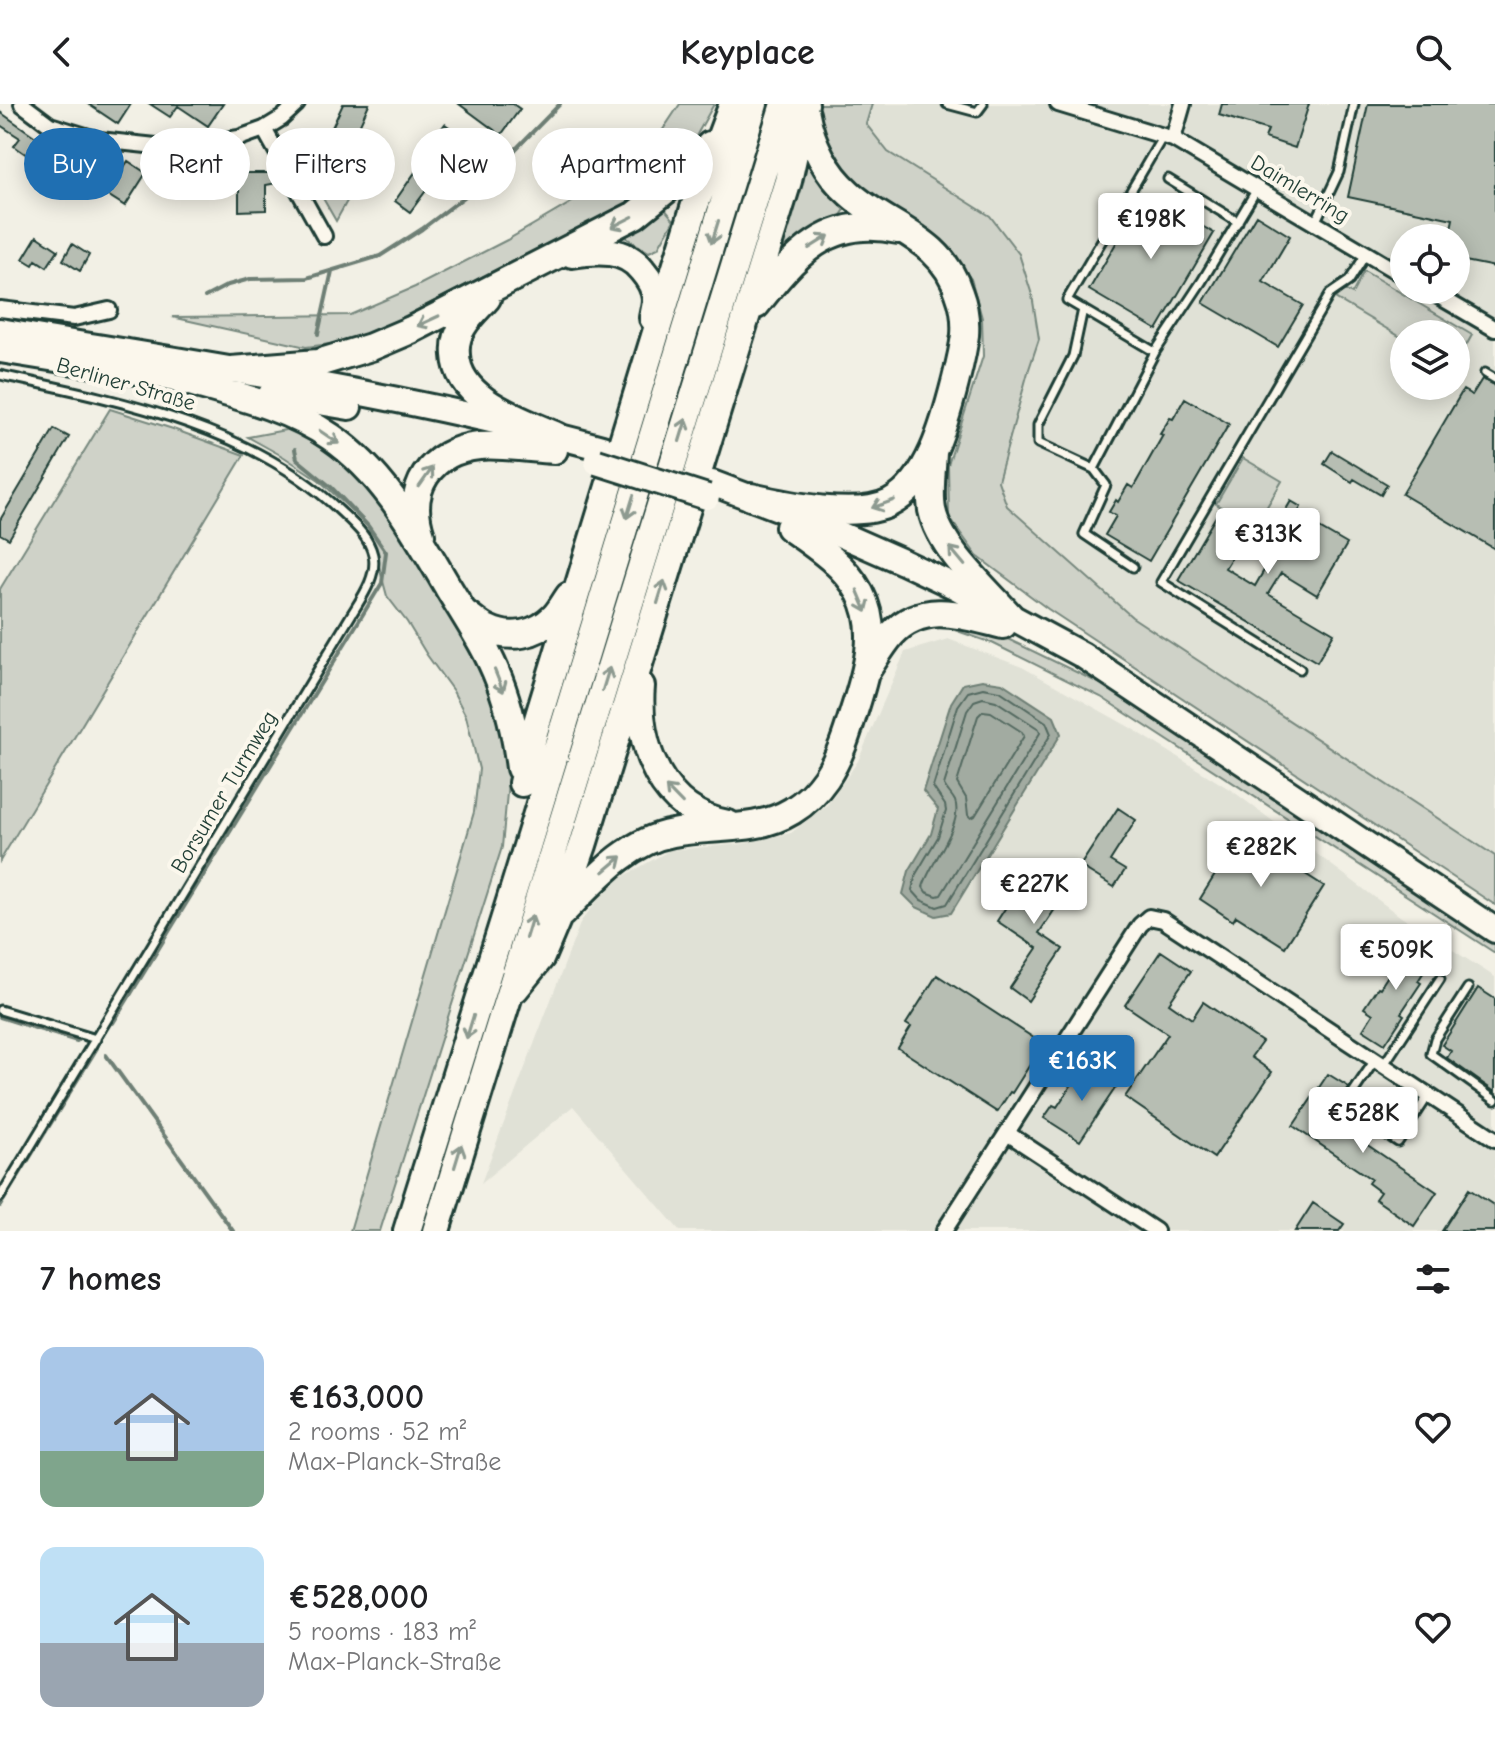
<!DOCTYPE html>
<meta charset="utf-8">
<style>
body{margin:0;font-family:"Comic Neue",sans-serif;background:#f6f6f6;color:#202124;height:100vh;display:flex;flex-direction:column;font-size:30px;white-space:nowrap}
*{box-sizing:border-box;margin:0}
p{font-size:26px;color:#757577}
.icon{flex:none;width:44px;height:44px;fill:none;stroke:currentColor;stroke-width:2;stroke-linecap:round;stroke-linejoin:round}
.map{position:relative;height:1127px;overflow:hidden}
.details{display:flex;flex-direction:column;background:#fff;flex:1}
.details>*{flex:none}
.top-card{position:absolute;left:24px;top:24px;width:800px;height:72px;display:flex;gap:16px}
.controls{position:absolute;left:1390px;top:120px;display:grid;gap:16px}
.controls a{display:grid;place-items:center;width:80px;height:80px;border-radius:50%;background:#fff;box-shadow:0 4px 20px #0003;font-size:40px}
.price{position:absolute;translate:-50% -68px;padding:0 18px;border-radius:8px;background:#fff;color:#222;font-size:26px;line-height:52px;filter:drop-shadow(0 2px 4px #0008)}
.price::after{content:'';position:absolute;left:50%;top:48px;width:24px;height:18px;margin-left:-12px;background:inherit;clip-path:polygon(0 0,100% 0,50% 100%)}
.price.selected{background:#1f6fb2;color:#fff}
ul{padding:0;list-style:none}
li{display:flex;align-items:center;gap:24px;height:200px;padding:0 40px}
li span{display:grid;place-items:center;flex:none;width:224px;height:160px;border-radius:16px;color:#555}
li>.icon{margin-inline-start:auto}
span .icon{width:96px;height:96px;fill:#fffc;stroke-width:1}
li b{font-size:34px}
h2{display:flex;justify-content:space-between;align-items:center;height:96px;padding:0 40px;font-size:34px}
.pill{padding:0 28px;border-radius:36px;background:#fff;box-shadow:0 4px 20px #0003;font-size:28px;line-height:72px}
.pill.selected{background:#1f6fb2;color:#fff}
header{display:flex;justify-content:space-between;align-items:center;height:104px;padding:0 40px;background:#fff;font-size:36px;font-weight:600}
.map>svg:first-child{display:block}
</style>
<header><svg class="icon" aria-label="back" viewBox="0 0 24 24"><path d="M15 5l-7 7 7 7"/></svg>Keyplace<svg class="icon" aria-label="search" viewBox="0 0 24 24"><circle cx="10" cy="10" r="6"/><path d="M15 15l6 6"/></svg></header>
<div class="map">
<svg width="1495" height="1127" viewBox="0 0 1495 1127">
<rect width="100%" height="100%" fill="#f2f0e5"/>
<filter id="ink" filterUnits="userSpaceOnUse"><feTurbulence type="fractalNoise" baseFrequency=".0125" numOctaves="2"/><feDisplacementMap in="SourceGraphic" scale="16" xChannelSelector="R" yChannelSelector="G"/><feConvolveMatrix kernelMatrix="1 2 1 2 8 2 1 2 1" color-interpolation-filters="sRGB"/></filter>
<g filter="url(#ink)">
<path fill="#e0e1d6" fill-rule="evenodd" d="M872 0H1495V752L1132 513 1007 402 998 378 1028 268 1039 235 962 93 888 48 866 20ZM1404 134H1456V186H1404ZM1404 230H1456V282H1404Z
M948 535 1022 563 1131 624 1234 688 1401 813 1495 873V1127H680L573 1002 481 1079 581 817 612 779 670 746 741 740 791 729 828 700 858 657 905 548Z"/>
<path fill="#cfd2c8" stroke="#77887e" stroke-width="2" d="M680 0H714L690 43 669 64 631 97 370 230 338 239 306 243 172 213 350 211 415 183 507 136 596 84 654 39Z
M814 0H872L866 20 888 48 990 112 1019 150 1032 191 1039 235 1028 268 998 377 1007 402 1132 513 1495 752V801L1048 505 977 452 949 413 948 361 983 252 982 214 971 175 936 131 866 89 839 64 821 37Z
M807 35 830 85 846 104 837 117 775 148Z
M318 38 367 61 336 117 301 56Z
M664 104 674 116 658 144 649 148 625 133 642 116Z
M1364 167 1472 231 1456 260V230H1404V235L1335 194 1344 186 1352 190Z
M110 305 173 325 244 351 0 757V485Z
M301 323 359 367 403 424 488 578 502 620 509 667 502 743 380 1127H350L474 708 479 665 466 612 453 587 427 551 407 518 387 492 368 422 319 376 284 353 248 333Z
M1243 354 1282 377 1255 423 1216 400Z
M943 522 983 523 1105 582 1179 625 1495 834V849L1101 593 992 539Z"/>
<path fill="#a2aba1" stroke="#6e7f75" stroke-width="2" d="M982 576 1002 579 1054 613 1061 630 951 809 936 812 916 803 903 790 909 767 931 730 938 705 923 687 951 599 963 580Z"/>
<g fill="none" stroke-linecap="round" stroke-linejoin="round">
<path stroke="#536960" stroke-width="2" d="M983 584 1000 587 1046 618 1051 630 947 800 937 803 921 796 912 786 916 770 938 733 946 707 945 701 933 683 958 602 968 588Z
M983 594 996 597 1039 625 1040 629 941 791 937 792 926 788 923 783C929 760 964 721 955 697 952 691 947 687 944 681L967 607 974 597Z
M983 607 991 608 1022 628 1024 632 975 712 971 714 968 711 966 694 957 679 978 612Z"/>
<path stroke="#6e7f75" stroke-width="4" d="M205 193 228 181 250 175 307 174 380 152 422 125 463 94 499 62 560 0
M318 230 332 167
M0 913 77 937
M113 919 382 479 386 448 368 422 331 383 297 355 295 345
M106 951 233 1127
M0 1102 97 944"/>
</g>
<path fill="#b7beb3" stroke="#1f3d34" stroke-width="2" d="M88 0H131L118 20Z
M150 0H223L208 22 178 2 170 13Z
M343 0H369L351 40 329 30Z
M459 0H513L520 5 501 31Z
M1222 0H1309L1295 44 1265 34 1268 26 1219 11Z
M1368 0H1495V163L1460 156 1462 150 1456 148V134H1449L1453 115 1348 93Z
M0 8 60 50 64 44 78 54 63 76 14 42 20 34 0 21Z
M445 20 460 31 463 28 475 37 438 86 431 80 410 108 395 97 416 67 427 75 450 44 435 33Z
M97 53 120 69 128 57 146 69 125 102 106 90 109 86 86 70Z
M239 69H277V79L266 81V106L239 107Z
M1145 89 1214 129 1157 226 1089 186Z
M1256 111 1290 132 1263 178 1303 201 1278 243 1203 199Z
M37 132 58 146 47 163 36 156 33 161 23 155Z
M72 140 89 151 80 167 63 156Z
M1482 275 1495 281V445L1402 390 1463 286 1472 291Z
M1185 294 1229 320 1149 457 1105 431 1116 412 1109 408 1116 396 1118 398 1128 381 1133 384 1163 331 1160 330 1170 314 1173 315Z
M54 325 69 333 9 435 0 430V416Z
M1332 347 1387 380 1381 391 1354 375 1352 378 1324 360Z
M1291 397 1301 403 1297 411 1347 440 1317 491 1281 469 1268 490 1334 529 1317 558 1178 476 1219 407 1249 425 1225 464 1255 482 1267 461 1257 455Z
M1118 704 1136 716 1110 757 1125 766 1114 783 1080 762Z
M1229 721 1324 782 1285 843 1236 812 1233 817 1200 795 1231 745 1218 737Z
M1033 761 1069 784 1039 829 1063 845 1028 897 1010 884 1037 844 997 817Z
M1410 837 1434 852 1418 877 1421 879 1401 909 1404 911 1385 940 1363 926 1373 910 1364 904 1378 883 1380 884Z
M1161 847 1191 867 1169 899 1192 915 1203 898 1262 938 1251 953 1272 968 1214 1054 1125 993 1168 930 1125 901Z
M937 871 1043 940 1012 989 1010 988 997 1008 898 944 911 923 906 920Z
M1478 884 1495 895V988L1447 954 1451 947 1442 941Z
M1093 963 1118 980 1080 1037 1044 1014 1053 1001 1057 1003 1080 968 1086 973Z
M1328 970 1349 983 1329 1015 1437 1088 1414 1122 1375 1095 1380 1088 1368 1079 1371 1075 1293 1022Z
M1469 1085 1495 1102V1127H1442Z
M1313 1099 1344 1120 1339 1127H1295Z"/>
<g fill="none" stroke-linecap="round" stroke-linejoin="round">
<g stroke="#1f3d34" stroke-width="13">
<path id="service" d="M947 0 977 8 983 0
M1163 32 1067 196 1155 248 1202 177 1257 85
M1168 75 1238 118
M1315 119 1339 68 1354 0
M1083 205 1073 252 1038 321V339L1094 365 1155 248
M1485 269 1495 275
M0 271C117 296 252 322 341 408 355 421 369 433 373 451 378 473 360 496 350 513L0 1093
M1094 365 1106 381 1084 430 1133 463
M1300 565 1161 478 1330 190 1349 177 1366 150
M1468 884 1435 935 1431 950 1495 996
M0 906 96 935
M1375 956 1344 1002 1398 1038 1428 992
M1383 962 1440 875"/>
</g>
<g stroke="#1f3d34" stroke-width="20">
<path id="minor" d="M22 0 50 21 99 36 175 44 239 34 264 25 282 14 297 0
M1058 0 1173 35 1404 172
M264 25 324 132
M1173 35 1183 0
M1428 186 1495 225
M0 205 74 214 109 206
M1007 1029 1156 1127
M944 1127 1140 821 1149 813 1163 816 1495 1035"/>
</g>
<g stroke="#1f3d34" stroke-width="30">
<path id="primary" d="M0 227C202 261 405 290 602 344
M0 246 199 278
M271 290 349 303
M712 379 794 410 903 458 956 483 1082 551 1495 826"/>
</g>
<g stroke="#1f3d34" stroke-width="32">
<path id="motorway" d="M572 150C597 146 625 144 642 166 649 174 655 185 656 195 656 201 654 208 653 214
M487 194C479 203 469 212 463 222 457 231 455 240 456 251 458 297 522 316 557 332
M756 201C794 152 829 110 898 126
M231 266 318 259 371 243 411 226 635 111 677 77 710 41
M179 275C231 290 286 302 331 333 385 370 417 431 449 485 467 515 487 544 499 576 510 604 516 633 520 664
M933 349C932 367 929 388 932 406 940 444 983 482 1009 511
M751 393C787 401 857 416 890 399 929 379 945 318 955 279 959 263 963 248 965 231 966 217 964 202 959 189 942 133 887 124 849 89 826 69 811 39 806 10
M421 431C405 385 430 347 479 342 503 340 530 345 554 346
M466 510C473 515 480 522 488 525 510 536 536 531 554 513 560 507 564 499 569 492
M867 566C875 554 883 540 892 530 924 496 965 512 1003 521
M641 582C636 642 662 709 728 720
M522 679 534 628 695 101 733 0
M562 809C594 777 627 737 673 729 712 721 756 729 792 707 805 699 817 687 826 674 840 653 847 630 854 607 866 570 880 526 860 489 844 460 816 442 789 423
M515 885 541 853 557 815 583 741 788 77 805 0
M407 1127 517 775 754 0
M436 1127 784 0"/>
</g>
<use href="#service" stroke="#fbf7ec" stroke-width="7"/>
<use href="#minor" stroke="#fbf7ec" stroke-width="14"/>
<use href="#primary" stroke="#fbf7ec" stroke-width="24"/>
<use href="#motorway" stroke="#fbf7ec" stroke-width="26"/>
<g stroke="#1f3d34" stroke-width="30" stroke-linecap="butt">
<path id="primary-bridge" d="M597 358 707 393"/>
</g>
<use href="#primary-bridge" stroke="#fbf7ec" stroke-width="24"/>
</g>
<defs><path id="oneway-shaft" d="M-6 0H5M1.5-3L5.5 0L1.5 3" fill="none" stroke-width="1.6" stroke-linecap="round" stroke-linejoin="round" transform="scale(2)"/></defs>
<g stroke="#8d9a90">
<use href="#oneway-shaft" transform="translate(622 118) rotate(153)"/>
<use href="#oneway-shaft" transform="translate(715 128) rotate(107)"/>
<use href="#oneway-shaft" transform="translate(819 138) rotate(-32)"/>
<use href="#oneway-shaft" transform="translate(428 217) rotate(155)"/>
<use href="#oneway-shaft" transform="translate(683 326) rotate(-73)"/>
<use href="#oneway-shaft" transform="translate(329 333) rotate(34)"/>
<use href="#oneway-shaft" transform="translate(426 373) rotate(-55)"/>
<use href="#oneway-shaft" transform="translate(883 400) rotate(160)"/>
<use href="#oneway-shaft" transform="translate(630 403) rotate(107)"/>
<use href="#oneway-shaft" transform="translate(957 452) rotate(-130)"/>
<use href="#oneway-shaft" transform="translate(661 488) rotate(-73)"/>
<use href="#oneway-shaft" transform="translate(862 497) rotate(67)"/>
<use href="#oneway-shaft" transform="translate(606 575) rotate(-73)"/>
<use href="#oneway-shaft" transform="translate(499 577) rotate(68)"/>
<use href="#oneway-shaft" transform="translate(674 691) rotate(-134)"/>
<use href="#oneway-shaft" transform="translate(613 760) rotate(-40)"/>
<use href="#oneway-shaft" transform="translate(529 823) rotate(-73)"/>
<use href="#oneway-shaft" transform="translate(470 923) rotate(107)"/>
<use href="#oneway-shaft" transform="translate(458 1052) rotate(-73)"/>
</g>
</g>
<g text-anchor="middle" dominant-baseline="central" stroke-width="8" stroke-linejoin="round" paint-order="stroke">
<g font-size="22" fill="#1f3d34" stroke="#fbf7ec">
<text transform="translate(1300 85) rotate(31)">Daimlerring</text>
<text transform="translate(126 280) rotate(16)">Berliner Straße</text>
<text transform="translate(224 688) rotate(-59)">Borsumer Turmweg</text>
</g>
</g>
</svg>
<div class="controls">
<a><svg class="icon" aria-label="locate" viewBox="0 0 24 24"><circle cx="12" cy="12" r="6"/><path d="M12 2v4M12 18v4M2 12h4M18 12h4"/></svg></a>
<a><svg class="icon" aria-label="layers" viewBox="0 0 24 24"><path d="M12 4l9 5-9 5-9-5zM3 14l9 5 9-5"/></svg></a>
</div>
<b class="price" style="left:1151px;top:157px">€198K</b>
<b class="price" style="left:1268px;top:472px">€313K</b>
<b class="price" style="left:1261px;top:785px">€282K</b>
<b class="price" style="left:1034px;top:822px">€227K</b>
<b class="price" style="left:1396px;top:888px">€509K</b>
<b class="price selected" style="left:1082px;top:999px">€163K</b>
<b class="price" style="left:1363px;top:1051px">€528K</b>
<div class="top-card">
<a class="pill selected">Buy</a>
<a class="pill">Rent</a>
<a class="pill">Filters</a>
<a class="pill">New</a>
<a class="pill">Apartment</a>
</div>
</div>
<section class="details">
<h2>7 homes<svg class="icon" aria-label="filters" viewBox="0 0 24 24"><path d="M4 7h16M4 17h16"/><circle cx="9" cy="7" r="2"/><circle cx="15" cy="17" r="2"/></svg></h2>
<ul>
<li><span style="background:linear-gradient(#a9c7e8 65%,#7fa58c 0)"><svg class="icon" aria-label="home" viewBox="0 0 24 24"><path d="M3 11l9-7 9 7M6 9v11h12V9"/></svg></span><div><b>€163,000</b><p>2 rooms · 52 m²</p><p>Max-Planck-Straße</p></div><svg class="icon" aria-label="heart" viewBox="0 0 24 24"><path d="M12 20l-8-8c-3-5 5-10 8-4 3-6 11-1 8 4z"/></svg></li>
<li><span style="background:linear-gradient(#bfe0f5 60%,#9aa5b1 0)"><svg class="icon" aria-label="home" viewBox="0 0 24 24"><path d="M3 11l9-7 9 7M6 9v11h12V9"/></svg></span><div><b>€528,000</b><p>5 rooms · 183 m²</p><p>Max-Planck-Straße</p></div><svg class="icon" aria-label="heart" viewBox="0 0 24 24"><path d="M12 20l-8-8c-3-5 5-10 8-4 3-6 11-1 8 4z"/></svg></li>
</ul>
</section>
